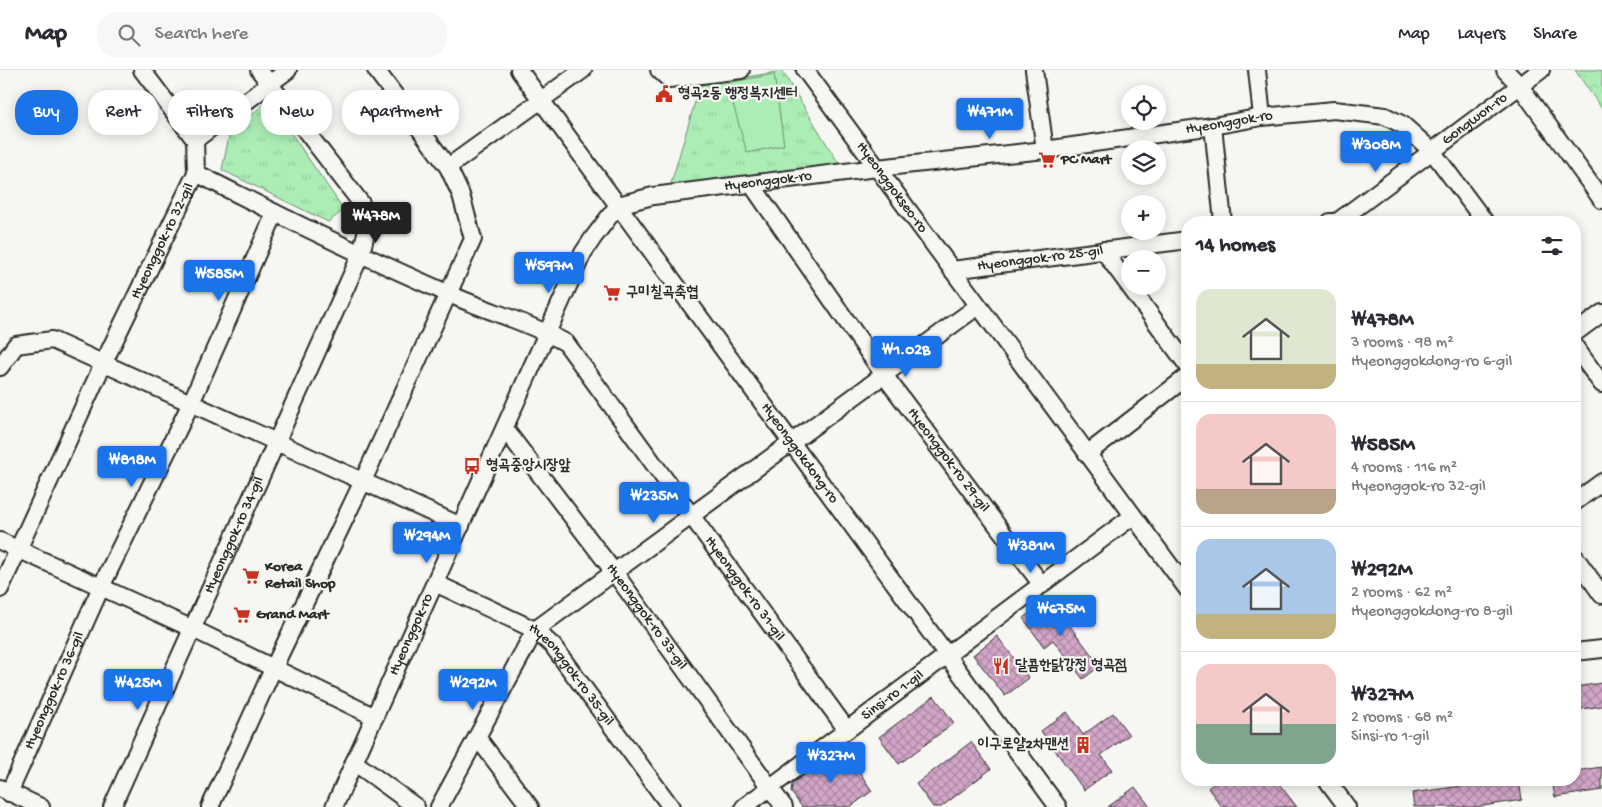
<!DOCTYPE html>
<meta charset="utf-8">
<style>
body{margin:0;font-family:"Gochi Hand","Poor Story",sans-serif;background:#f7f7f7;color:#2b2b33;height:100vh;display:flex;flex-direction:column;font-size:19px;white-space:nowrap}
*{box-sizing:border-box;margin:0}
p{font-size:16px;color:#7c7c81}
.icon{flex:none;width:28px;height:28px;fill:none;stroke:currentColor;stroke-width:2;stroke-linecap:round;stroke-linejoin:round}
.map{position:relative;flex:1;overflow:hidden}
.side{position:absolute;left:1181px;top:146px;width:400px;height:570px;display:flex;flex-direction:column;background:#fff;border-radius:20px;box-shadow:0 2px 12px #0003}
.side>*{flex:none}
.hud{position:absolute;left:15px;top:20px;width:475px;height:45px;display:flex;gap:10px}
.controls{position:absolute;left:1121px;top:15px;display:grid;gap:10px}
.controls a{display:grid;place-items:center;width:45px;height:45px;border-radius:50%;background:#fff;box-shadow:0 2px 12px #0003;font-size:25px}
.price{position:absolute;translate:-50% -42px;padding:0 11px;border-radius:5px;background:#1a73e8;color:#fff;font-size:16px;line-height:32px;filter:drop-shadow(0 1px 2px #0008)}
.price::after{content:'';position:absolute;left:50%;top:30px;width:15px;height:11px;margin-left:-8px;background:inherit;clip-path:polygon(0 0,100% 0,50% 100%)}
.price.selected{background:#222;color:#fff}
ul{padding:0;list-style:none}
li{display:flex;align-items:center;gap:15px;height:125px;padding:0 15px}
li+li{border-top:1px solid #e1e1e2}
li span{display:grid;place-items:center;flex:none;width:140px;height:100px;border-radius:15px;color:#555}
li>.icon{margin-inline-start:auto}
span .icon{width:60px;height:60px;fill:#fffc;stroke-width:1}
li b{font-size:21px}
h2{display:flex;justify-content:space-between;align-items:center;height:60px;padding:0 15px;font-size:21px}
.chip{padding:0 18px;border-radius:20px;background:#fff;box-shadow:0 2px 12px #0003;font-size:18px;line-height:45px}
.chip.selected{background:#1a73e8;color:#fff}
header{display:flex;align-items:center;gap:30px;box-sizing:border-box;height:70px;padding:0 25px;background:#fff;border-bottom:1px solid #e1e1e2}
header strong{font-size:24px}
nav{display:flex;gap:28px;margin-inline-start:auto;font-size:18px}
.search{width:350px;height:45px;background:#f7f7f7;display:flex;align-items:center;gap:12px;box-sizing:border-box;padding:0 18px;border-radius:20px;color:#7c7c81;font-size:19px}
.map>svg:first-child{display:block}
</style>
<header>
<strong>Map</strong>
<div class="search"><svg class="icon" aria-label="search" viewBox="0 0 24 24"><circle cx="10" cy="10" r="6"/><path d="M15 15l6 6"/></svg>Search here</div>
<nav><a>Map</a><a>Layers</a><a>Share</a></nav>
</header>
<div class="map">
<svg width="1602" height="737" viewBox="0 0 1602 737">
<defs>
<pattern id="grass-tufts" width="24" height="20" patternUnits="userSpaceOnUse" patternTransform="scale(1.25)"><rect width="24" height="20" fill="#acedb6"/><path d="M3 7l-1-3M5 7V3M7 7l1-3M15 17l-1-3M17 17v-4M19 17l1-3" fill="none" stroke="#94cb9d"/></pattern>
<pattern id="forest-crowns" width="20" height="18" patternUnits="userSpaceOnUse" patternTransform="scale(1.25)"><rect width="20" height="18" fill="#acedb6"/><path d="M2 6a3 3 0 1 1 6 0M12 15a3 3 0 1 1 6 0" fill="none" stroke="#94cb9d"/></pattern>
<pattern id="building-cross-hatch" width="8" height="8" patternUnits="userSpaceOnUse" patternTransform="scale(1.25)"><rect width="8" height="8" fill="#d3a6c8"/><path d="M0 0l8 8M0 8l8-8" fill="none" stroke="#ab87a3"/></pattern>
</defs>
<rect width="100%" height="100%" fill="#f6f6f2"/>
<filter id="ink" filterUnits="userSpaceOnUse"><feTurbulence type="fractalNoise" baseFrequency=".02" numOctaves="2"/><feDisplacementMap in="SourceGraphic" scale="10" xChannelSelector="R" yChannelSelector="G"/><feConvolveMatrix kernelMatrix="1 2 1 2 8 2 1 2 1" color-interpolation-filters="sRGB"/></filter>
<g filter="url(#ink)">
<path fill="url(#grass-tufts)" stroke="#6c8c70" d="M782 1 839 94 670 117 700 15Z
M268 30 344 140 328 152 222 100 229 66Z"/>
<path fill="url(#forest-crowns)" stroke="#6c8c70" d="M1575 0H1602V39Z"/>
<path fill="#acedb6" stroke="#6c8c70" d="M774 4 784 75 747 83 727 13Z"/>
<path fill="url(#building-cross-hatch)" stroke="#2b2b2b" d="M1049 528 1100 596 1083 609 1053 570 1044 577 1023 548Z
M997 566 1029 608 1005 626 973 585Z
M1602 613V636L1575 640V617Z
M934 626 954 653 899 694 879 667Z
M1067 642 1083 665 1113 643 1129 665 1101 685 1112 700 1084 720 1041 661Z
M971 672 991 699 941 737H933L916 714Z
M842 676 872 721 850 737H802L791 722 792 714Z
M1602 697V720L1555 727 1552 710H1575V701Z
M1218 710H1276L1297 737H1222L1208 718Z
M1504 710H1519L1522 730 1476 737H1414L1412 723Z
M1135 717 1150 737H1108Z"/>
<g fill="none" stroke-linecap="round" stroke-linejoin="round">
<g stroke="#2b2b2b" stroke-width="20">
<g id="minor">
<path id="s1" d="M519 0 1058 737"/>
<path d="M659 0 669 9 741 0"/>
<path id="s2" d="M805 0 1188 520"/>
<path d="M1034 0 1045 80"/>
<path d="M1257 0 1262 47"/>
<path d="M1505 0 1520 16 1602 130"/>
<path d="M1213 56 1223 152"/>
<path d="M195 70 288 0"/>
<path d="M448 97 583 0"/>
<path id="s3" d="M196 103C278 145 362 186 447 223 486 241 529 252 566 273L847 660"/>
<path id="s4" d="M752 115 884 305 1042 515"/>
<path id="s5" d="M1330 152H1337L1541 0"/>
<path d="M1103 180 1188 296"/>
<path id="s6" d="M952 200 1188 170"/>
<path d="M1575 263 1602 243"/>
<path d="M1575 277 1602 314"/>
<path d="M0 297 16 275 52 270 461 456"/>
<path id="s7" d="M505 359 614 502 784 737"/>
<path d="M1087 384 1188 306"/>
<path d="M1575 432 1602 412"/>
<path d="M0 471 193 559 375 647"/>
<path d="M1575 487 1602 525"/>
<path id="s8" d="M435 513 535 560 553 576 671 737"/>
<path id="s9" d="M0 519 103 294 196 103 195 70 142 0"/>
<path d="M1575 582 1602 579"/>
<path d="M477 667 530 737"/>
<path d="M354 692 416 737"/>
<path d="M1327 710 1347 737"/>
<path d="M0 718 41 737"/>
<path id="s10" d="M9 723 101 517 191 333 275 143"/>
<path id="s11" d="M112 737 361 184 367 159 361 133 259 0"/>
<path d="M210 737 273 599 363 411 473 169 461 125 448 97 376 0"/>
<path id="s12" d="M334 737 583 183 593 168 618 135 653 126 877 98 1045 80 1213 56 1262 47 1334 40 1385 46 1403 55 1432 81 1485 152"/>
<path d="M439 737 535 560 978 236"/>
<path id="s13" d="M744 737 1133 446"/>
</g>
</g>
<use href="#minor" stroke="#f6f6f2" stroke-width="16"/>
</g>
</g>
<defs>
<g id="civic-bare" transform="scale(1.35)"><path d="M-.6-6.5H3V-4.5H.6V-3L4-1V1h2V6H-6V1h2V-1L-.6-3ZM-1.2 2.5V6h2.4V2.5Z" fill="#c8321e" stroke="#f6f6f2" stroke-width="2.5" paint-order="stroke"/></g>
<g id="supermarket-bare" transform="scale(1.35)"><path d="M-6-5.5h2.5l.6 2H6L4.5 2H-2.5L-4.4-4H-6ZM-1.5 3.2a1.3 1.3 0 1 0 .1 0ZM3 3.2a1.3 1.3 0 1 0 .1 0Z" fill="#c8321e" stroke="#f6f6f2" stroke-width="2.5" paint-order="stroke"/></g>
<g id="bus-bare" transform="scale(1.35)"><path d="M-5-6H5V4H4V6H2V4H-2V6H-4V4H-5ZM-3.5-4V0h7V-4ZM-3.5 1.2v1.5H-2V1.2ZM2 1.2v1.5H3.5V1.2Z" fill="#c8321e" stroke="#f6f6f2" stroke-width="2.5" paint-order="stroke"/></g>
<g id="restaurant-bare" transform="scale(1.35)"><path d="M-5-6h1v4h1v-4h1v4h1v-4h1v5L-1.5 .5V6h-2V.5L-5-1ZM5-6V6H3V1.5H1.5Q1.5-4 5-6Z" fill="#c8321e" stroke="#f6f6f2" stroke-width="2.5" paint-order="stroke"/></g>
<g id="building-bare" transform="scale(1.35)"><path d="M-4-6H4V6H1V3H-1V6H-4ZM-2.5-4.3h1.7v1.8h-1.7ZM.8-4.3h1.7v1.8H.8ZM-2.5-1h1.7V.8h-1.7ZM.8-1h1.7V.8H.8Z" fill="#c8321e" stroke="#f6f6f2" stroke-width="2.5" paint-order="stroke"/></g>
</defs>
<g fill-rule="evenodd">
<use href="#civic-bare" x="664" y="24"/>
<use href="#supermarket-bare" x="1047" y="90"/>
<use href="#supermarket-bare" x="612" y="223"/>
<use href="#bus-bare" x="472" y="396"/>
<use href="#supermarket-bare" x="251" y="506"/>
<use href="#supermarket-bare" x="242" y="545"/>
<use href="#restaurant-bare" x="1001" y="596"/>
<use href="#building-bare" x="1083" y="675"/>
</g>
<g text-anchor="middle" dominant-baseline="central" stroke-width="4.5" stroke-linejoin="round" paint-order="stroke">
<g font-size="15" font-weight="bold" fill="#2b2b2b" stroke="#f6f6f2" text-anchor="start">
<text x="678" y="24">형곡2동 행정복지센터</text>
<text x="1061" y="90">PC Mart</text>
<text x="626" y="223">구미칠곡축협</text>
<text x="486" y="396">형곡중앙시장앞</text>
<text x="265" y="497">Korea<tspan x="265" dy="17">Retail Shop</tspan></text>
<text x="256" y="545">Grand Mart</text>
<text x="1015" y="596">달콤한닭강정 형곡점</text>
<text x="1069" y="675" text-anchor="end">이구로얄2차맨션</text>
</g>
<g font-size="15" fill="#2b2b2b" stroke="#f6f6f2">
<text stroke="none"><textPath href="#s5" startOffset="179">Gongwon-ro</textPath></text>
<text stroke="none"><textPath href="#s12" startOffset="1284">Hyeonggok-ro</textPath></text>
<text stroke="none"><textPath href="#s12" startOffset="819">Hyeonggok-ro</textPath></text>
<text stroke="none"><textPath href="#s2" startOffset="146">Hyeonggokseo-ro</textPath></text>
<text stroke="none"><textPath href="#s9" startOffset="384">Hyeonggok-ro 32-gil</textPath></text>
<text stroke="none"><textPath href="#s6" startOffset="89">Hyeonggok-ro 25-gil</textPath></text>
<text stroke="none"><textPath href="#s1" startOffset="475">Hyeonggokdong-ro</textPath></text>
<text stroke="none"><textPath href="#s4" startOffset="338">Hyeonggok-ro 29-gil</textPath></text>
<text stroke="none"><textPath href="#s11" startOffset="298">Hyeonggok-ro 34-gil</textPath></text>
<text stroke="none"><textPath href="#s3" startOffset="711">Hyeonggok-ro 31-gil</textPath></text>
<text stroke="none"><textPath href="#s7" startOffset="235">Hyeonggok-ro 33-gil</textPath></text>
<text stroke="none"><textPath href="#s12" startOffset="189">Hyeonggok-ro</textPath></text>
<text stroke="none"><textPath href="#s8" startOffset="168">Hyeonggok-ro 35-gil</textPath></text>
<text stroke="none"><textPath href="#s10" startOffset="112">Hyeonggok-ro 36-gil</textPath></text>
<text stroke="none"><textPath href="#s13" startOffset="186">Sinsi-ro 1-gil</textPath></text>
</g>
</g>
</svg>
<div class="controls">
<a><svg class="icon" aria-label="locate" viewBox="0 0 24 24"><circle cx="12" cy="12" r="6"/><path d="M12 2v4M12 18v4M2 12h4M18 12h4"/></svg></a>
<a><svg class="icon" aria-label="layers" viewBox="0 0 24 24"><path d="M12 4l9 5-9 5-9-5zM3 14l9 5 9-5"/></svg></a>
<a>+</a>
<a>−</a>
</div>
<b class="price" style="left:990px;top:70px">₩471M</b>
<b class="price" style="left:1376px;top:103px">₩308M</b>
<b class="price selected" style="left:376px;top:174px">₩478M</b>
<b class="price" style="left:549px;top:224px">₩597M</b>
<b class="price" style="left:219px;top:232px">₩585M</b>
<b class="price" style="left:906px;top:308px">₩1.02B</b>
<b class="price" style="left:132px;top:418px">₩818M</b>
<b class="price" style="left:654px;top:454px">₩235M</b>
<b class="price" style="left:427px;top:494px">₩294M</b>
<b class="price" style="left:1031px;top:504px">₩381M</b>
<b class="price" style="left:1061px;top:567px">₩675M</b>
<b class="price" style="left:138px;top:641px">₩425M</b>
<b class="price" style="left:473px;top:641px">₩292M</b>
<b class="price" style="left:831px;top:714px">₩327M</b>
<div class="hud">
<a class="chip selected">Buy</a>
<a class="chip">Rent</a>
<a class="chip">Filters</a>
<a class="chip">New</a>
<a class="chip">Apartment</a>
</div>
<section class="side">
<h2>14 homes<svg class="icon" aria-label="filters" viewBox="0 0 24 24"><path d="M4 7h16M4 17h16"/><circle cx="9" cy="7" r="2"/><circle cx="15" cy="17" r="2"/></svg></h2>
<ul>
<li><span style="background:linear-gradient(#dfe7d0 75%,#c2b280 0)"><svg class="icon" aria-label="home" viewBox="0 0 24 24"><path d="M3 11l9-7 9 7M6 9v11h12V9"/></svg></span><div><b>₩478M</b><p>3 rooms · 98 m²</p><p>Hyeonggokdong-ro 6-gil</p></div></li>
<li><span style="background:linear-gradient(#f6c9c9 75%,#b9a48a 0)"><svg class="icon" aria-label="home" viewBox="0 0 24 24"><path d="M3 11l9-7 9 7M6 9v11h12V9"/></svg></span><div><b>₩585M</b><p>4 rooms · 116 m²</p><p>Hyeonggok-ro 32-gil</p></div></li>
<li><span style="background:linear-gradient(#a9c7e8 75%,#c2b280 0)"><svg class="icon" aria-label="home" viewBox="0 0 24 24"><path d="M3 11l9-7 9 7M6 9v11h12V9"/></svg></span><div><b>₩292M</b><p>2 rooms · 62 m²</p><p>Hyeonggokdong-ro 8-gil</p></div></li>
<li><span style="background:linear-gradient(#f6c9c9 60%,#7fa58c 0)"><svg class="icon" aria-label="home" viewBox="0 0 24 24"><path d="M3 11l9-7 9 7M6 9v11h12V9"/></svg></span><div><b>₩327M</b><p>2 rooms · 68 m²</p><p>Sinsi-ro 1-gil</p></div></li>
</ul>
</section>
</div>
